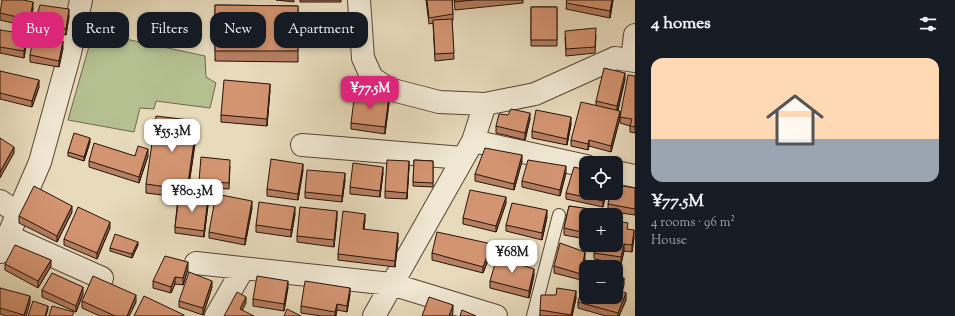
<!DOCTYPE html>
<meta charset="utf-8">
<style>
body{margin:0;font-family:"Sorts Mill Goudy",serif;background:#242831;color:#f1f3f6;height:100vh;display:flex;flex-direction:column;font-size:15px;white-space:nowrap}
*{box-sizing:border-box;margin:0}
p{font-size:13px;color:#9ea1a6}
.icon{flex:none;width:22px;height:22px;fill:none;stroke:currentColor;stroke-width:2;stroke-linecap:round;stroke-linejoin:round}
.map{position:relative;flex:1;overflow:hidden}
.drawer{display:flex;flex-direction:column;background:#171b24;width:320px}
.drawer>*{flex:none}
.banner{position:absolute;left:12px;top:12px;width:380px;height:36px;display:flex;gap:8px}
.fabs{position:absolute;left:579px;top:156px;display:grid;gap:8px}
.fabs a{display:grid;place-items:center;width:44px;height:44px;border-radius:8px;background:#171b24;box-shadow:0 2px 6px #0003;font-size:20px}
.price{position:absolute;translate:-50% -34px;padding:0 9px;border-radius:8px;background:#fff;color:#222;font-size:13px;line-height:26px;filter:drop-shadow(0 1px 2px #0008)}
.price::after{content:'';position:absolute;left:50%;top:24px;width:12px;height:9px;margin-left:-6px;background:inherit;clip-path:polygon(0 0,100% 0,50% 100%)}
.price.active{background:#db2777;color:#fff}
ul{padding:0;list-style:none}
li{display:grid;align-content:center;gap:8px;height:212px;padding:0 16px}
li span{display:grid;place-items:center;height:124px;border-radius:12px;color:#555}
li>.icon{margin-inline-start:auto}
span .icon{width:72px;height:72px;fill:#fffc;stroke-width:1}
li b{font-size:17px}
h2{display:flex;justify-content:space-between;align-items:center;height:48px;padding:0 16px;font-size:17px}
.tag{padding:0 14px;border-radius:12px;background:#171b24;box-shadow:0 2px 6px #0003;font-size:14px;line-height:36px}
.tag.active{background:#db2777;color:#fff}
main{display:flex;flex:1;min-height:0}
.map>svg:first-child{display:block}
</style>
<main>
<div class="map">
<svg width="635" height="316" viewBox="0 0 635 316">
<rect width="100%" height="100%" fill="#e8dbbc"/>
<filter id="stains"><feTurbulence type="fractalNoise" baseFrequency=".005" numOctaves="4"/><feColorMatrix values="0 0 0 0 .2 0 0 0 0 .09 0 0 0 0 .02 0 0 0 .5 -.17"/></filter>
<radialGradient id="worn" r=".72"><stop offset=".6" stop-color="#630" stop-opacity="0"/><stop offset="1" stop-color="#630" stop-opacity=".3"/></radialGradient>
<path fill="#b5c091" stroke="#6e694c" d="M93 32 205 56 206 77 216 83 210 108 156 101 154 109 140 108 134 132 68 120Z"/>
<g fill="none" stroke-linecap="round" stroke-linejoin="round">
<g stroke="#584435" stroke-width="14">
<path id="lane" d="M533 316 559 215"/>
</g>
<g stroke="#584435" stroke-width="24">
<path id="street" d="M359 0 363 58 372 78 389 89 439 102 485 104 535 94 615 58 635 61
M632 60 635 35
M473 141 586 166
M302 145 463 158
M616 172 635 176
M0 201 18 213
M8 236 102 278
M0 252 8 236 40 162 70 53 81 0
M196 263 391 284 496 316
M216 316 243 269
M374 316 473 141 485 104"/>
</g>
<use href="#lane" stroke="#f0e8d3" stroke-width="12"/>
<use href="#street" stroke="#f0e8d3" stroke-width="22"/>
</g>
<path fill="#b57f61" stroke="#281208" d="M276 0H294V2Z
M300 0H341V2H300Z
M426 0H452L453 14V20H452L454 59 435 61 433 23 429 24Z
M454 0H523V3L455 10Z
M567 0H613L610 18 566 9Z
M215 5 298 6V62L215 61Z
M531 7H557V46H531Z
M33 8 30 27 0 20V11Z
M69 16 66 35 35 29V23Z
M0 30 27 40 24 58 0 53Z
M596 35 595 53 566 56 565 37Z
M63 48 59 67 30 62V55Z
M0 71 39 87 32 107 0 99Z
M635 76V133L630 132V126L620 123V117Z
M625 79 618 111 620 118 611 152 589 146 588 150 571 146V140L596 106V101Z
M270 90 267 126 221 122V115Z
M389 103 385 134 351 129V123Z
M508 115 530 119 525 140 496 133V126Z
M571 124 567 145 532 138V131Z
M197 130 187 196 208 205 204 237 175 233V227L178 197 146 193V184Z
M90 142 84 161 68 156V152Z
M135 156H148L139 183 89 167V161Z
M414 160 433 161V187L413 186Z
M522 161 514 190 475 181V174Z
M230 166 229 189 199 187V181Z
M409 167 407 199 385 198V191Z
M303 170 298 200 267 196V189Z
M383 173 380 197 350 194V187Z
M566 173 560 196 522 187V181Z
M345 180 342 202 305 198V192Z
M635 188V215L608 211V204Z
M566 193H606L603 207 566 199Z
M506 203 496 232 463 224V218Z
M569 206 596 210V215H586V239L564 235V228Z
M252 208 245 245 209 238V232Z
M72 212 57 242 19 223V216Z
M295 214 291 237 256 232V225Z
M547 217 542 240 506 231V225Z
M337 218 334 247 297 242V236Z
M365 220 364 229 398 240 395 267 338 260V254Z
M110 228 97 259 64 245V239Z
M628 229 634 237 632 252 624 251 621 264 594 259V253Z
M138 245 132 258 110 251V248Z
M492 250 483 273 432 260V253Z
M585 259 581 280 554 273V266Z
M5 264 51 266 38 288 5 270Z
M188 269 183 285 175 284 171 293 153 288V281Z
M534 275 529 298 490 288V281Z
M624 284 622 292 626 300 619 316H606L578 308V302Z
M212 287 203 315 179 307V301Z
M288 287 284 311 253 306V299Z
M0 288 30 302 26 316H6L0 314Z
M42 290 83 294 76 312 42 297Z
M350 294 347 312 337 310 336 316H322L301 313V306Z
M576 298 572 316H540V310Z
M82 301 136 302 129 316H100L82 308Z"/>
<path fill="#94684f" stroke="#281208" d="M612 0H613L610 18V11Z
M33 2V8L30 27V20Z
M69 9V16L66 35V29Z
M27 34V40L24 58V51Z
M63 41V48L59 67V61Z
M625 73V79L617 112V106Z
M39 80V87L32 107V101Z
M270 84V90L267 126V119Z
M389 96V103L385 134V127Z
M620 111V118L611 152V146Z
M530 113V119L525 140V133Z
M571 117V124L567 145V139Z
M197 121V130L187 199V190Z
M90 138V142L84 161V157Z
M589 140V146L588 150V144Z
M14 147V153L0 178V172Z
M148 149V156L139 183V177Z
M522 155V161L514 190V184Z
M409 161V167L407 199V193Z
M303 164V170L298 200V194Z
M566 166V173L560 196V190Z
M383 167V173L380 197V191Z
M345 173V180L342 202V196Z
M604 193H606L603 207V201Z
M506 197V203L496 232V226Z
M208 198V205L204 237V231Z
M252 201V208L245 245V239Z
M72 206V212L57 242V236Z
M295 207V214L291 237V230Z
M547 210V217L542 240V233Z
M337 211V218L334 247V240Z
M365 214V220L363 235V229Z
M110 222V228L97 259V253Z
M634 230V237L632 252V245Z
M398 233V240L395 267V261Z
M138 242V245L132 258V254Z
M492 244V250L483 273V267Z
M624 244V251L621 264V257Z
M585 252V259L581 280V274Z
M51 260V266L38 288V281Z
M188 262V269L183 285V278Z
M534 269V275L529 298V291Z
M175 277V284L171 293V287Z
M624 278V284L621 298V291Z
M212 281V287L203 315V308Z
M288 281V287L284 311V304Z
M83 287V294L76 312V306Z
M350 288V294L347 312V306Z
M576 291V298L572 316H571Z
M626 293V300L619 316H618V313Z
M136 295V302L129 316H127Z
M30 296V302L26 316H24Z
M246 297V303L240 315V309Z
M337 304V310L335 316V312Z
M453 305V312L452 316H449Z
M48 306V309L46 316H45Z"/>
<path fill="#d39471" stroke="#281208" d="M2 0H23L33 2 30 20 0 13Z
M427 0H452L453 14 429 18Z
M455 0H473L455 2Z
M567 0H612L610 11 566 3Z
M40 5 69 9 66 29 35 23Z
M215 5 298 6V51H215Z
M531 7H557V40H531Z
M452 19 454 53 435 54 433 20Z
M596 28 595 47 566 49 565 31Z
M0 30 27 34 24 51 0 47Z
M33 38 63 41 59 61 30 55Z
M604 68 625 73 617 106 596 101Z
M0 71 39 80 32 101 0 93Z
M628 75 635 76V127L630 126 632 119 620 117Z
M224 80 270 84 267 119 221 115Z
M355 92 389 96 385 127 351 123Z
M581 102 620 111 611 146 589 140 588 144 571 140Z
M511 109 530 113 525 133 496 126 499 114 508 115Z
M536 110 571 117 567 139 532 131Z
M156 116 197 121 187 190 146 184Z
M74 133 90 138 84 157 68 152Z
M0 138 14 147 0 172Z
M94 143 135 156 138 146 148 149 139 177 89 161Z
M485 148 522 155 514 184 475 174Z
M201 157 230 160 229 183 199 181Z
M271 159 303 164 298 194 267 189Z
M387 160 409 161 407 193 385 191Z
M414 160 433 161V183L413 182Z
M528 160 566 166 560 190 522 181Z
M353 163 383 167 380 191 350 187Z
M574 167 586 170V193H604L603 201 566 193Z
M307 170 345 173 342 196 305 192Z
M616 185 635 188V209L608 204 610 193H616Z
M34 186 72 206 57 236 19 216Z
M470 190 506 197 496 226 463 218Z
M216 194 252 201 245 239 209 232Z
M179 195 208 198 204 231 175 227Z
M259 202 295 207 291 230 256 225Z
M512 203 547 210 542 233 506 225Z
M569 206 596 210 595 215H586V233L564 228Z
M78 207 110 222 97 253 64 239Z
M300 207 337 211 334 240 297 236Z
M343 211 365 214 363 229 398 233 395 261 338 254Z
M616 221 628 223 627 229 634 230 632 245 624 244 621 257 594 253 595 245H616Z
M437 232 492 244 483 267 432 253Z
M115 234 138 242 132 254 110 248Z
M560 243 585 252 581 274 554 266Z
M15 245 51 260 38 281 5 264Z
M165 256 188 262 183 278 175 277 171 287 153 281Z
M497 257 534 269 529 291 490 281Z
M189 272 212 281 203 308 179 301Z
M52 273 83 287 76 306 42 290Z
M586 273V297H616V276L624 278 621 291 626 293 618 313 578 302Z
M93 276 136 295 127 316H115L82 301Z
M257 276 288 281 284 304 253 299Z
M305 281 350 288 347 306 337 304 335 312 301 306Z
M0 288 30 296 24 315 0 308Z
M557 288 576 291 571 315 540 310 541 295H556Z
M237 292 246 297 240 309 254 316H224Z
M144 296 184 315V316H134Z
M429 297 453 305 449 316H422Z
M33 301 48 306 45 316H28Z
M52 306 74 312 72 316H49Z
M287 309 301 316H284Z
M462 310 476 316H460Z"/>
<rect width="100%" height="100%" filter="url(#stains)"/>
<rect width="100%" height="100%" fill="url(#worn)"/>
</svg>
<div class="fabs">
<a><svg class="icon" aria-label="locate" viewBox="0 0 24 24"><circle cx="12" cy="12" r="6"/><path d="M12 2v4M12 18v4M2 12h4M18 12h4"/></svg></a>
<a>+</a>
<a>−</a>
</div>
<b class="price active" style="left:370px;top:110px">¥77.5M</b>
<b class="price" style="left:172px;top:153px">¥55.3M</b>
<b class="price" style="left:192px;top:213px">¥80.3M</b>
<b class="price" style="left:512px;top:274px">¥68M</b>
<div class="banner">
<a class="tag active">Buy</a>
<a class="tag">Rent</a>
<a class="tag">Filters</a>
<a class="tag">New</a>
<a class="tag">Apartment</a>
</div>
</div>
<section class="drawer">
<h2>4 homes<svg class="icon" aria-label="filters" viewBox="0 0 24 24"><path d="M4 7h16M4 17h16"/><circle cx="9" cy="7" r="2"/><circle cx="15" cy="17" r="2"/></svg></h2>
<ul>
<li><span style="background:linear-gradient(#ffd9b3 65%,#9aa5b1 0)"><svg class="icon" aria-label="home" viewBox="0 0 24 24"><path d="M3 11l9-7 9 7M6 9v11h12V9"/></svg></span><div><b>¥77.5M</b><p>4 rooms · 96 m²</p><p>House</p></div></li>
</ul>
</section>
</main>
